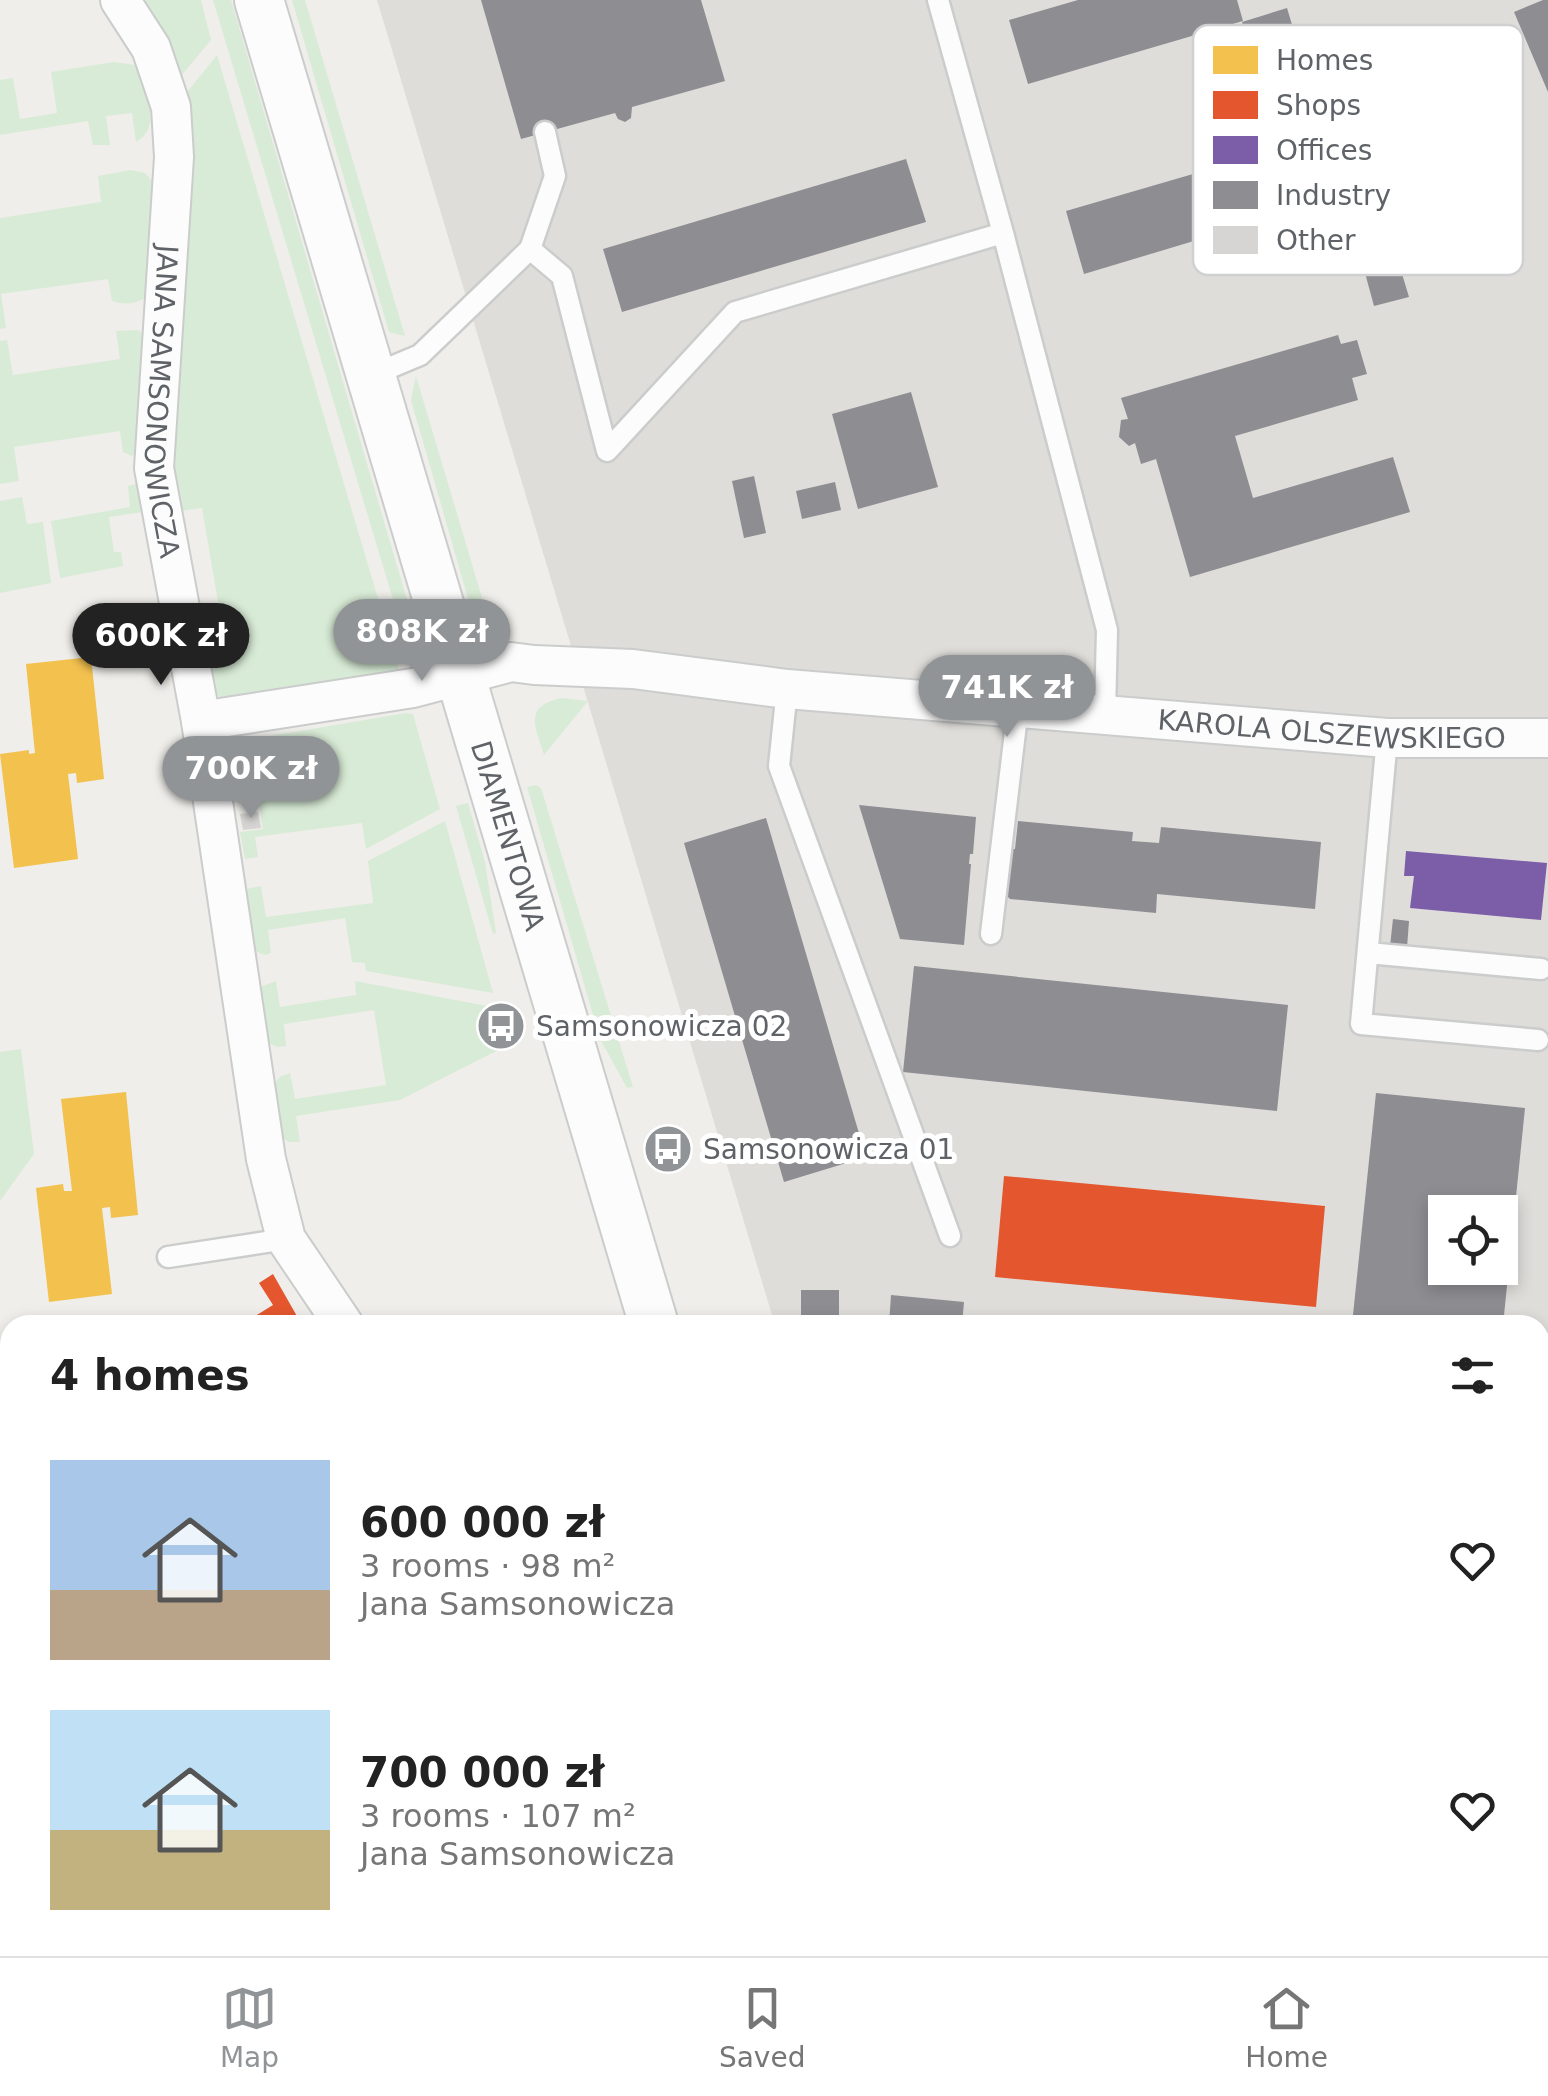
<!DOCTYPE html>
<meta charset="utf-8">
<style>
body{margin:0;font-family:"DejaVu Sans",sans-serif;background:#f6f6f6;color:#222;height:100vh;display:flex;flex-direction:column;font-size:38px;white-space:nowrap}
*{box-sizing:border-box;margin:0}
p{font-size:32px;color:#767676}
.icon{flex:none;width:55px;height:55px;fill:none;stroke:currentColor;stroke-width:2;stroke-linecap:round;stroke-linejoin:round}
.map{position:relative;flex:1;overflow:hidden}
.drawer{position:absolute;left:0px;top:1315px;width:1550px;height:642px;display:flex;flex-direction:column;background:#fff;border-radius:30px 30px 0 0;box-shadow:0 5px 15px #0003}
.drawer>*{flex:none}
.buttons{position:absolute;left:1428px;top:1195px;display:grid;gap:20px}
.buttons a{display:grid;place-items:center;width:90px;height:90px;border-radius:0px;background:#fff;box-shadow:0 5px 15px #0003;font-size:50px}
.price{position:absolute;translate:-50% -85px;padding:0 22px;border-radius:35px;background:#919496;color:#fff;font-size:32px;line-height:65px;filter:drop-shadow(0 2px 5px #0008)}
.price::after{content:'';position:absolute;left:50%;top:60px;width:30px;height:22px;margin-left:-15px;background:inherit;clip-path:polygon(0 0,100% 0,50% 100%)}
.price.active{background:#222;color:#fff}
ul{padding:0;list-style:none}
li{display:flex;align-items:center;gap:30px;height:250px;padding:0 50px}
li span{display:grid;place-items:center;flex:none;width:280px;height:200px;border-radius:0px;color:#555}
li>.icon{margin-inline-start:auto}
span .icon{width:120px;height:120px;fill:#fffc;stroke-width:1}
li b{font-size:42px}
h2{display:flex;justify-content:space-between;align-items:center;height:120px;padding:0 50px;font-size:42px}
.dock{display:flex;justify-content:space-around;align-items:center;height:140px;border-top:2px solid #e0e0e0;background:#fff;font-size:28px;color:#767676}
.dock a{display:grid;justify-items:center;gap:5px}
.dock .active{color:#919496}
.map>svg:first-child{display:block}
</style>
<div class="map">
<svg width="1548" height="1956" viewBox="0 0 1548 1956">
<rect width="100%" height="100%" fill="#efeeea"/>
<path fill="#dfddda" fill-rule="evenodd" d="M377 0H1548V1826L1540 1825V1325H775ZM1445 1212H1500V1268H1445Z
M1540 1933 1548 1934V1956H789L790 1948H1540Z"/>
<path fill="#d8ebd6" d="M136 0H201L211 40 175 83Z
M213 0H231L420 644V656L413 666Z
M292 0H305L405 336 389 332Z
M217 55 400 673 226 701 215 694 201 642 224 637 202 508 179 511 170 452 184 96Z
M114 62 135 65C143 88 165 126 136 142L132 113 106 116 110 145H93L88 121 0 135V80L13 78 20 119 57 113 51 72Z
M131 170 145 173 155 184 148 293C142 305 123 305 112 301L108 279 1 294 6 328 0 329V218L101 202 98 176Z
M138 330 143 334 144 341 139 450 132 456 123 452 120 431 14 447 19 481 0 484V341L7 340 13 375 120 359 116 331Z
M416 376 491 628 482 622 469 602 411 400Z
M139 483 149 511 109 517 114 552H121L123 566 60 578 51 521 130 507 128 486Z
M22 497 27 524 43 522 51 583 0 593V501Z
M562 698 588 701 544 755C535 726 523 706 562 698Z
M406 713 413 714 440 809 366 849 362 823 255 837 258 857 245 859 240 832 263 829 255 778 233 782 259 738Z
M536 785 541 788 633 1087 627 1088 600 1039 527 787Z
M468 803 485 862 496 933 493 934 456 806Z
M445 821 493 993 366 971 365 963 352 962 345 918 268 930 271 953 265 955 252 950 243 893 247 889 261 886 266 917 373 903 368 861Z
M276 981 280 1007 356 995 355 981 487 1006 500 1049 400 1100 296 1116 300 1142H289L281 1137 270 1088 281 1076 290 1073 295 1099 386 1085 374 1010 284 1024 286 1046 277 1047 265 1041 255 996 260 987Z
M21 1049 34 1154 0 1201V1052Z
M10 1401V1594L0 1600V1408Z
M282 1948H632L631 1956H283Z"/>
<path fill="#f2c14e" d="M91 657 104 779 77 783 76 773 68 774 78 859 14 868 0 754 29 750V754L35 753 26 664Z
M126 1092 138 1215 111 1218 110 1207 102 1208 112 1294 49 1302 36 1188 63 1184 64 1191H72L61 1099Z"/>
<path fill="#e4572e" d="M1004 1176 1325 1206 1316 1307 995 1277Z
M273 1274 302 1325H256L252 1318 273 1305 259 1283Z"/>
<path fill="#7b5ea7" d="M1406 851 1547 863 1541 920 1410 908 1414 876H1404Z"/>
<path fill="#8d8d92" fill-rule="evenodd" d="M481 0H701L725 81 632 107 631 118 625 122 618 119 615 113 521 139Z
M1078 0H1237L1243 21 1028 84 1009 20Z
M1543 0H1548V92L1514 12Z
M1287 8 1300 51 1284 55 1306 133 1276 142 1242 22Z
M1279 149 1297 210 1084 274 1066 211Z
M906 159 926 222 622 312 603 249Z
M1399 264 1409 297 1374 306 1365 273Z
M1338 335 1341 344 1357 340 1367 374 1352 378 1358 400 1235 436 1253 498 1393 457 1410 512 1190 577 1156 459 1141 464 1135 443 1129 446 1119 437 1121 420 1128 419 1121 398Z
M911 392 938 487 858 509 832 414Z
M754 476 766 533 744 538 732 481Z
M835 482 841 510 802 519 796 491Z
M859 805 976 817 973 854H970L969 864H971L964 945 900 939Z
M766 818 866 1157 784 1182 684 843Z
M1018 821 1133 832 1132 841 1159 843 1161 827 1321 842 1315 909 1157 894 1156 913 1010 899 1004 893 1009 868H1005L1010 849H1015Z
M1393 919 1409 921 1407 948 1390 946Z
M914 966 1288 1005 1277 1111 903 1072Z
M1376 1093 1525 1108 1503 1325H1451L1353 1315ZM1445 1212H1500V1268H1445Z
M801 1290H839V1325H801Z
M891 1295 964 1302 962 1325H889Z
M1540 1366 1548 1367V1463L1540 1462Z
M1540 1629 1548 1630V1685L1540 1684Z
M1540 1776 1548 1777V1826L1540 1825Z
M1388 1948 1504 1953 1503 1956H1387Z"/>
<path fill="#d6d5d3" d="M258 812 261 828 243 830 240 814Z"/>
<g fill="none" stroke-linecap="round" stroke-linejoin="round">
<g stroke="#cbcccc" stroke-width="25">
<path id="service" d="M938 0 1003 233 1107 630 1105 713
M530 249 562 276 607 451 735 312 1003 233
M370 376 420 355 530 249 555 176 545 132
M787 689 779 766 950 1236
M1387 738 1361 1024 1538 1040
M991 934 1018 707
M1368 953 1541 969
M168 1257 286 1239
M1540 1495 1548 1496
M1540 1604H1548
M1540 1764 1548 1765
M0 1900 10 1898
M845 1956V1948
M1294 1956V1948"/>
</g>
<g stroke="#cbcccc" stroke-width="42">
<g id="minor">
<path id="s1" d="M120 0 151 48 171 107 174 157 154 468 201 721 266 1159 286 1239 344 1325"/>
<path id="s2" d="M201 721 413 688 511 662 534 665 633 669 787 689 1387 738H1548"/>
<path d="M1540 1882 1548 1883"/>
<path d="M262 1948 263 1956"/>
</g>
</g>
<g stroke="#cbcccc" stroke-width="52">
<g id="tertiary">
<path id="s3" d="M259 0 654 1325"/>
<path d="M690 1956 691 1948"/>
</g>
</g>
<use href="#service" stroke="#fdfcfc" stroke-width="20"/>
<use href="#minor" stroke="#fdfcfc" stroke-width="38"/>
<use href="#tertiary" stroke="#fdfcfc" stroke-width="48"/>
</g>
<defs>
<g id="bus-disc" transform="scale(2.5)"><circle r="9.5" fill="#919496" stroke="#fff"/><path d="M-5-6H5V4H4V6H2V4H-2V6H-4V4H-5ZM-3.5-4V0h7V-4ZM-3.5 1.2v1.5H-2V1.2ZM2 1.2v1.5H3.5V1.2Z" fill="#fff"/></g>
</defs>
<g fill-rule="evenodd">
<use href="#bus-disc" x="501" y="1026"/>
<use href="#bus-disc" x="668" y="1149"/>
</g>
<g text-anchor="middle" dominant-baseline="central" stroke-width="10" stroke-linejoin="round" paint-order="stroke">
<g font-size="28" fill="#5f6368" stroke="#fff">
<text stroke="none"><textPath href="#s1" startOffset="415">JANA SAMSONOWICZA</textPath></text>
<text stroke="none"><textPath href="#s2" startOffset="1140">KAROLA OLSZEWSKIEGO</textPath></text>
<text stroke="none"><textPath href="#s3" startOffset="872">DIAMENTOWA</textPath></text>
</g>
<g font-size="28" fill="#5f6368" stroke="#fff" text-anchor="start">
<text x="536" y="1026">Samsonowicza 02</text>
<text x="703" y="1149">Samsonowicza 01</text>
</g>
</g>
<rect x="1193" y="25" width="330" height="250" rx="15" fill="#fff" stroke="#cfd0d2" stroke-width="2.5"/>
<rect x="1213" y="46" width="45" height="28" fill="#f2c14e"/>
<rect x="1213" y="91" width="45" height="28" fill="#e4572e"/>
<rect x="1213" y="136" width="45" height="28" fill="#7b5ea7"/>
<rect x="1213" y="181" width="45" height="28" fill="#8d8d92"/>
<rect x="1213" y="226" width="45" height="28" fill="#d6d5d3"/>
<g font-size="28" fill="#5f6368">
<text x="1276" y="70">Homes</text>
<text x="1276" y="115">Shops</text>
<text x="1276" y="160">Offices</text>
<text x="1276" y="205">Industry</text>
<text x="1276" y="250">Other</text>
</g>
</svg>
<div class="buttons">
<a><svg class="icon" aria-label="locate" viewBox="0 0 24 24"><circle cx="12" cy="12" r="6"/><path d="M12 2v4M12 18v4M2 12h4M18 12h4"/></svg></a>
</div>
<b class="price" style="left:422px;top:684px">808K zł</b>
<b class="price active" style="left:161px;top:688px">600K zł</b>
<b class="price" style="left:1007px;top:740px">741K zł</b>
<b class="price" style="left:251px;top:821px">700K zł</b>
<section class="drawer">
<h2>4 homes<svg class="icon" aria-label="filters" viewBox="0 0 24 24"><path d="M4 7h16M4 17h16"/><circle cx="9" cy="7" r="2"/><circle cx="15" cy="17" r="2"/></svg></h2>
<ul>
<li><span style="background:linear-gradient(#a9c7e8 65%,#b9a48a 0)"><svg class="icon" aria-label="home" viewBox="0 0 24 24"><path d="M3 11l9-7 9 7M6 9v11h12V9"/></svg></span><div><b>600 000 zł</b><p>3 rooms · 98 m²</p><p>Jana Samsonowicza</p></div><svg class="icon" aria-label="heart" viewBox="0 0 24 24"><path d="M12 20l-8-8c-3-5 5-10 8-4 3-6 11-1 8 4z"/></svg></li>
<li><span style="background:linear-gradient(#bfe0f5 60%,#c2b280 0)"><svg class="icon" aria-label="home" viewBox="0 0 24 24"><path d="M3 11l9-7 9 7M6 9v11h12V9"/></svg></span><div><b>700 000 zł</b><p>3 rooms · 107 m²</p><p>Jana Samsonowicza</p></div><svg class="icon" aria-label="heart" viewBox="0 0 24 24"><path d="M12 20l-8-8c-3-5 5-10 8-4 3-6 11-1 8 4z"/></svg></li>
</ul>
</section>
</div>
<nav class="dock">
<a class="active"><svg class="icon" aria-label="map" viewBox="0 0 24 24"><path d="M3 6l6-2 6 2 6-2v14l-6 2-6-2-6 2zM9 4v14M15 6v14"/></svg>Map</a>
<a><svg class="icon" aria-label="saved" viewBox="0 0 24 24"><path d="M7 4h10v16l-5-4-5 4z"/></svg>Saved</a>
<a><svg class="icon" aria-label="home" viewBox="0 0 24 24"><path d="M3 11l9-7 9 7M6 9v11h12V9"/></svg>Home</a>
</nav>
